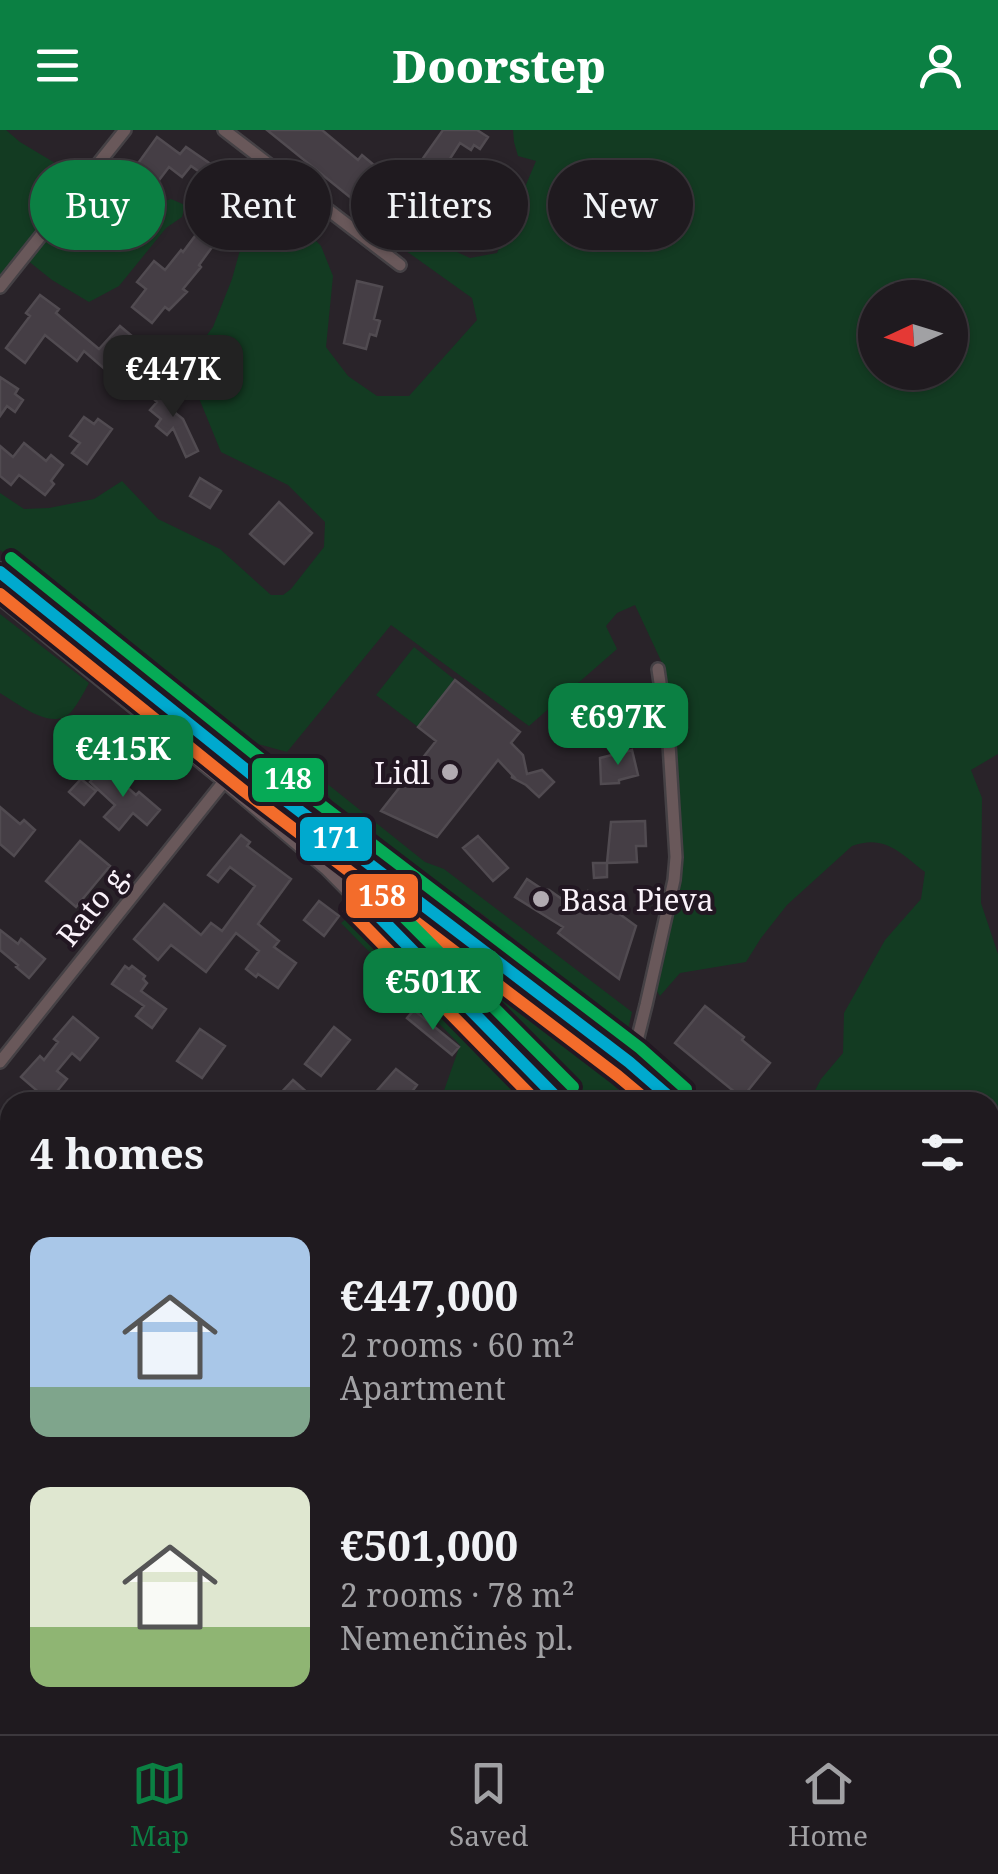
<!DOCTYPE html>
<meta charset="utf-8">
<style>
body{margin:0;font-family:"Noto Serif",serif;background:#272328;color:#f1f3f6;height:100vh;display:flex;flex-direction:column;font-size:38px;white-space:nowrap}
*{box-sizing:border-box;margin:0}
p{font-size:32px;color:#a1a1a4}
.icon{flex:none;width:55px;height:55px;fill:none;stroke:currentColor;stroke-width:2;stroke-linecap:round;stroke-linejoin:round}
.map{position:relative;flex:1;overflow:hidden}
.sheet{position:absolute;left:0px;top:962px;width:1000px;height:642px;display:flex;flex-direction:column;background:#1f1a1f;border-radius:30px 30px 0 0;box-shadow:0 2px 8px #0004,0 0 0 2px #3c383d}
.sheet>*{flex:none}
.top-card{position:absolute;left:30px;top:30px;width:940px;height:90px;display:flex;gap:20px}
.needle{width:65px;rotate:266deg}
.tools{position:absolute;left:858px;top:150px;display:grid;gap:20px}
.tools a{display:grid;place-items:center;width:110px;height:110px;border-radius:50%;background:#1f1a1f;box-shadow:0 2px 8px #0004,0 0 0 2px #3c383d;font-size:50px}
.price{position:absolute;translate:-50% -85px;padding:0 22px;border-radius:20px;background:#0b8043;color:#fff;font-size:32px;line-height:65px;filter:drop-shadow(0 2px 5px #0008)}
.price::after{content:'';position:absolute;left:50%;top:60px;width:30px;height:22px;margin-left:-15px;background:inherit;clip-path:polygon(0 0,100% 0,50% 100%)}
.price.active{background:#222;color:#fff}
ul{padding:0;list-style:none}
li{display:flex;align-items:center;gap:30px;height:250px;padding:0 30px}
li span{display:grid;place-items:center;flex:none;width:280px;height:200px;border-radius:20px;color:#555}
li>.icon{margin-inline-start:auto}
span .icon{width:120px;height:120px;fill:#fffc;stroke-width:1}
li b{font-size:42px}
h2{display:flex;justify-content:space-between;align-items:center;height:120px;padding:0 30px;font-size:42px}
.tag{padding:0 35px;border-radius:45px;background:#1f1a1f;box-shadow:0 2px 8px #0004,0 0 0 2px #3c383d;font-size:35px;line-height:90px}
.tag.active{background:#0b8043;color:#fff}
header{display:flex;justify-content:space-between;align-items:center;height:130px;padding:0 30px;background:#0b8043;color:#fff;font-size:45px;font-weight:800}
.menu{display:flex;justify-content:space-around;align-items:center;height:140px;border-top:2px solid #3c383d;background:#1f1a1f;font-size:28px;color:#a1a1a4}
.menu a{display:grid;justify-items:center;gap:5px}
.menu .active{color:#0b8043}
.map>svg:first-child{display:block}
</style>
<header><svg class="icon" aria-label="menu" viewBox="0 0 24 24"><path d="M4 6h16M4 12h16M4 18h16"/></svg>Doorstep<svg class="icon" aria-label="person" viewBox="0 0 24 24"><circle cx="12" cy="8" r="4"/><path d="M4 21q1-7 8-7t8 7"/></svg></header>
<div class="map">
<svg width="998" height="1604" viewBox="0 0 998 1604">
<rect width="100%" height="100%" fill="#292329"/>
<path fill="#133b22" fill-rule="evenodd" d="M0 0H6L20 12 60 36 124 55 148 71 158 73 171 69 185 75 182 87 166 98 119 156 89 172 52 150 22 126 14 129 0 146Z
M513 0H998V624L971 640 982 668 981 773 998 824V1211L990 1205V972H809L821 949 843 923 844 883 885 810 921 769 925 742C900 723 885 704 852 716L787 775 761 808 746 832 680 843 660 866 653 855 679 761 675 607 663 535 635 475 617 483 606 496 617 519 529 596 391 495 287 622 258 614 211 592 0 420V363L24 379 49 378 94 369 122 351 158 389 220 419 271 465H283L291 459 324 417 325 392 288 355 221 322 185 234 213 197 232 149 252 77 261 69 274 68 321 116 333 146 326 217 348 246 377 266H409L477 190 472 168 374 98 404 60 436 77 438 91 435 112 470 128 497 123 536 31 518 26 514 12ZM875 168H950V242H875Z
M0 484 89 553C84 562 79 572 72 581 53 603 19 574 0 563Z
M414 517 455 550 418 597 376 565Z
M214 625 491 839 493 842C482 850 477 856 474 869H471L343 738 299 697 211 629Z
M255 636 273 640 300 642 313 652 320 677 334 696Z
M325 652 425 732 444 739 632 882 624 916 518 833 537 827 477 780 476 802 446 785 374 720 342 686 328 665Z
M355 782 525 972H440L460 915 341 793Z
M509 864 608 941 633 972H581L498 885 495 868 498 865Z
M0 1104 10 1112V1527L0 1526Z
M998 1411V1604H913V1595H990V1415Z
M175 1595H269L266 1604H197Z
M717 1595H848L850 1604H721Z"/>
<path fill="#453e45" stroke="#514b51" stroke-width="2.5" d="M267 0H322L358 30 362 25 381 41 356 72Z
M443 0H477L488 7 480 19 474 15 471 20 460 13 446 35 448 36 440 48 419 34Z
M157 7 180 24 186 17 218 39 211 50 191 36 182 47 169 37 147 66 126 50Z
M485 52 500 55 498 61 505 63 504 69 508 70 506 81 502 80 501 86 472 81 477 57 484 59Z
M224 67 240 79 199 135 201 137 183 159 187 162 169 180 165 177 152 193 132 177 146 159 137 152 154 131 165 140 181 120 183 122Z
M357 151 382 157 374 189 380 191 376 206 370 204 366 219 344 213Z
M40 165 59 179 56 183 99 219 120 196 133 207 121 221 137 235 128 246 113 234 107 241 84 221 77 231 45 205 25 233 6 218 30 186 26 183Z
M0 247 18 259 15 264 23 270 15 282 7 276 0 286Z
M158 258 164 264 169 259 182 270 173 281 183 289 198 321 186 327 173 298 167 305 156 296 161 289 150 280 157 272 151 266Z
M84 287 94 294 98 289 112 299 87 334 72 323 80 313 70 306Z
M24 313 46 331 51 325 63 335 51 351 54 354 45 365 19 345 11 355 0 346V316L13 327Z
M200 348 221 361 210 378 190 366Z
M279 372 312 403 284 434 250 404Z
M455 550 520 602 511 613 523 625 527 644 542 640 554 652 539 667 526 655 511 647H514L498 630 437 707 381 681 436 611 418 597Z
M606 556 627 598 579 611 574 595 582 593 574 565Z
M632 620 638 645 619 650V653L601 654 600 628Z
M104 637 136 665 139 662 160 680 147 695 133 683 119 700 104 687 115 675 90 652Z
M81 649 96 661 84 675 69 662Z
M0 677 20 694 24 690 35 700 14 726 0 714Z
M645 691 646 716H636L637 732 607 733V747L594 748 593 733H607L611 692Z
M241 705 250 712 247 716 291 749 258 794 279 811 274 817 296 833 278 858 258 844 256 847 246 839 259 821 236 803 206 842 171 815 158 830 134 809 164 774 201 805 211 793 222 801 255 756 230 737 218 752 208 745Z
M478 706 508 738 493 751 463 718Z
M80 711 110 736 76 777 46 751Z
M527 749 542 759 549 760 576 779 588 761 636 796 619 849 558 803 563 797 515 767Z
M319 771 339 786 324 806 304 790Z
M0 800 18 814 21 809 45 829 29 848 16 837 18 835 0 820Z
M125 836 129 839 132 836 145 846 143 849 147 853 141 861 166 879 152 898 136 886 144 876 112 854Z
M705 876 744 907 742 910 770 933 742 968 675 913Z
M414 880 459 917 452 925 407 888Z
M73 887 98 908 80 930 72 923 57 941 67 949 49 971 21 947 40 926 44 930 58 912 54 909Z
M334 897 350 910 321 946 305 934Z
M200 899 225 916 202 948 177 931Z
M396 939 417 955 404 972H367Z
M293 950 318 972H287L279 965Z"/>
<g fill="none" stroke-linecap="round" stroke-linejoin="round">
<g stroke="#454145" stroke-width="16">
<path id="street" d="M224 0 400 135
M0 157 125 0
M0 932 226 649
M629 932 635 919 646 875 674 750 676 727 669 614 658 539
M0 1088 10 1096
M990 1405 998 1402
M533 1595 538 1604
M301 1604 305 1595"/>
</g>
<g stroke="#454145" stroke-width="22">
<path id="primary" d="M0 442 255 647 629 932 675 972
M0 464 226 649 329 737 561 972
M485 894C471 861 488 850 519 849
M602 920 642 972
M990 1224 998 1230
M858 1595 860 1604
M903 1595 904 1604"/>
</g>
<use href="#street" stroke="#69585a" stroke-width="11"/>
<use href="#primary" stroke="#69585b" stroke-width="18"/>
<g stroke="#221722" stroke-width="20">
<path id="bus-1" d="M0 442 255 647 629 932 675 972
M360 767 557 968 564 972"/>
</g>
<g stroke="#221722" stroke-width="20">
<path id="bus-2" d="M0 464 244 661 618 946 649 972
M348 779 537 972"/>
</g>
<g stroke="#221722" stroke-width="20">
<path id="bus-3" d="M11 428 266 633 640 918 686 959
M372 755 573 957"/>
</g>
<use href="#bus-1" stroke="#00a9ce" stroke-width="12"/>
<use href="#bus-2" stroke="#f36c2b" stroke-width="12"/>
<use href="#bus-3" stroke="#06aa56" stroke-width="12"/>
</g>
<g fill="#b1aab1" stroke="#221722" stroke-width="4">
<circle cx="450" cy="642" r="10"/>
<circle cx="541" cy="769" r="10"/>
</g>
<g text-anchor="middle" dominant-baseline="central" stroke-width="8" stroke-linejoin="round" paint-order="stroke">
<g font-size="30" fill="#faf2fa" stroke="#221722" text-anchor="end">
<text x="430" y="642">Lidl</text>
<text x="561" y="769" text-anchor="start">Basa Pieva</text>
</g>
<g font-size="30" fill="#faf2fa" stroke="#221722">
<text transform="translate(93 774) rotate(-51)">Rato g.</text>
</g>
</g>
<g stroke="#221722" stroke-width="4">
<rect x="250" y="626" width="76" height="48" rx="10" fill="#06aa56"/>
<rect x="298" y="685" width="76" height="48" rx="10" fill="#00a9ce"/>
<rect x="344" y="742" width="76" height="48" rx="10" fill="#f36c2b"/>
</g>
<g font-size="28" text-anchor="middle" font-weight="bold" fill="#fff">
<text x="288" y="659">148</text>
<text x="336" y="718">171</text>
<text x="382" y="776">158</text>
</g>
</svg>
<div class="tools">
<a><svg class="needle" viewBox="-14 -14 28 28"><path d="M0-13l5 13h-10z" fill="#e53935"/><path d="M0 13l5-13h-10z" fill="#a1a1a4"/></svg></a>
</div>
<b class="price active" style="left:173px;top:290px">€447K</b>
<b class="price" style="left:618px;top:638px">€697K</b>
<b class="price" style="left:123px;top:670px">€415K</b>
<b class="price" style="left:433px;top:903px">€501K</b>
<div class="top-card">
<a class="tag active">Buy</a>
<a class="tag">Rent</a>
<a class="tag">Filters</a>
<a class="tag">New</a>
</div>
<section class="sheet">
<h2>4 homes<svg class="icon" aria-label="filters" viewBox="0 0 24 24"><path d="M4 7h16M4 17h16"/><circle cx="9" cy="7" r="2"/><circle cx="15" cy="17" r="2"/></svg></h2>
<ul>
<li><span style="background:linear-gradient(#a9c7e8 75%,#7fa58c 0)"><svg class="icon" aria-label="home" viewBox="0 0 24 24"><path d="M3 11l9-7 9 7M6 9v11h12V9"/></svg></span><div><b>€447,000</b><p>2 rooms · 60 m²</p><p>Apartment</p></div></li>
<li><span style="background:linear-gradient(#dfe7d0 70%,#8fb573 0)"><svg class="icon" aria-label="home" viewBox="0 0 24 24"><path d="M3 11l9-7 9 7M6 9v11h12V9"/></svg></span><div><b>€501,000</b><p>2 rooms · 78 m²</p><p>Nemenčinės pl.</p></div></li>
</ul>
</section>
</div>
<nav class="menu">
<a class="active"><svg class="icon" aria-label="map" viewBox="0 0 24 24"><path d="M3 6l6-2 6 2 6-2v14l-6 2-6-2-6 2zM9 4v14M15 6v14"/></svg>Map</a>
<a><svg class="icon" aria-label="saved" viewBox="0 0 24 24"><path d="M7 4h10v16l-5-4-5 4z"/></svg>Saved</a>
<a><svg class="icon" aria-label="home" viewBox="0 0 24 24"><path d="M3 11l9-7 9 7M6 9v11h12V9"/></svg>Home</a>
</nav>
